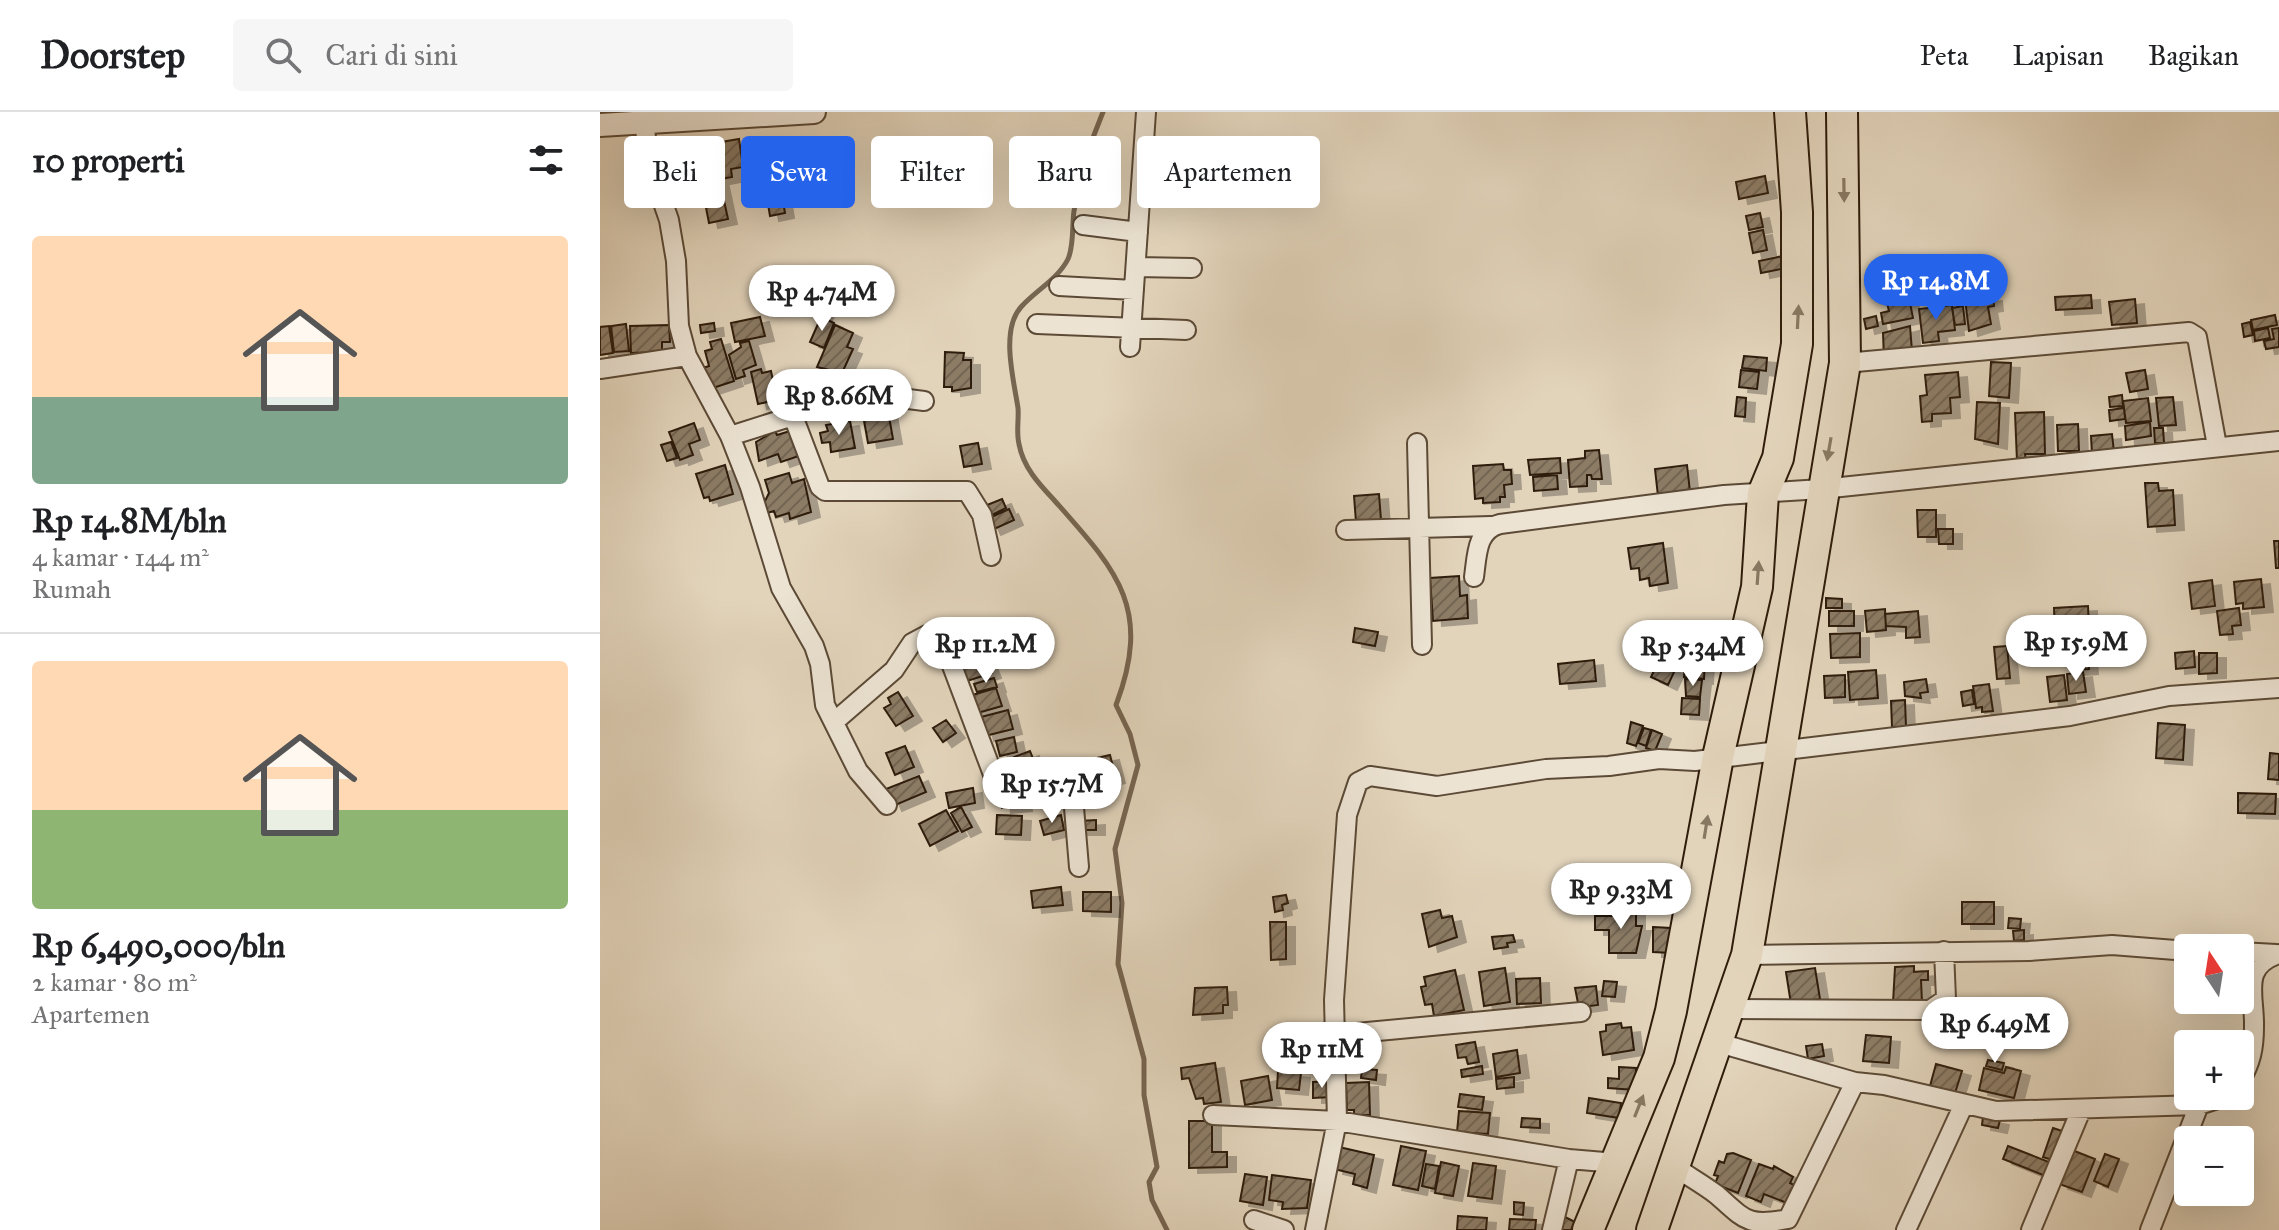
<!DOCTYPE html>
<html lang="id">
<meta charset="utf-8">
<style>
body{margin:0;font-family:"IM FELL Great Primer",serif;background:#f6f6f6;color:#202124;height:100vh;display:flex;flex-direction:column;font-size:30px;white-space:nowrap}
*{box-sizing:border-box;margin:0}
p{font-size:26px;color:#757577}
.icon{flex:none;width:44px;height:44px;fill:none;stroke:currentColor;stroke-width:2;stroke-linecap:round;stroke-linejoin:round}
.map{position:relative;flex:1;overflow:hidden}
.drawer{display:flex;flex-direction:column;background:#fff;width:600px}
.drawer>*{flex:none}
.top-card{position:absolute;left:24px;top:24px;width:760px;height:72px;display:flex;gap:16px}
.needle{width:52px;rotate:348deg}
.tools{position:absolute;left:1574px;top:822px;display:grid;gap:16px}
.tools a{display:grid;place-items:center;width:80px;height:80px;border-radius:8px;background:#fff;box-shadow:0 8px 32px #0002;font-size:40px}
.price{position:absolute;translate:-50% -68px;padding:0 18px;border-radius:28px;background:#fff;color:#222;font-size:26px;line-height:52px;filter:drop-shadow(0 2px 4px #0008)}
.price::after{content:'';position:absolute;left:50%;top:48px;width:24px;height:18px;margin-left:-12px;background:inherit;clip-path:polygon(0 0,100% 0,50% 100%)}
.price.selected{background:#2563eb;color:#fff}
ul{padding:0;list-style:none}
li{display:grid;align-content:center;gap:16px;height:424px;padding:0 32px}
li+li{border-top:2px solid #e0e0e0}
li span{display:grid;place-items:center;height:248px;border-radius:8px;color:#555}
li>.icon{margin-inline-start:auto}
span .icon{width:144px;height:144px;fill:#fffc;stroke-width:1}
li b{font-size:34px}
h2{display:flex;justify-content:space-between;align-items:center;height:96px;padding:0 32px;font-size:34px}
.chip{padding:0 28px;border-radius:8px;background:#fff;box-shadow:0 8px 32px #0002;font-size:28px;line-height:72px}
.chip.selected{background:#2563eb;color:#fff}
header{display:flex;align-items:center;gap:48px;box-sizing:border-box;height:112px;padding:0 40px;background:#fff;border-bottom:2px solid #e0e0e0}
header strong{font-size:38px}
nav{display:flex;gap:44px;margin-inline-start:auto;font-size:28px}
.search{width:560px;height:72px;background:#f6f6f6;display:flex;align-items:center;gap:20px;box-sizing:border-box;padding:0 28px;border-radius:8px;color:#757577;font-size:30px}
main{display:flex;flex:1;min-height:0}
.map>svg:first-child{display:block}
</style>
<header>
<strong>Doorstep</strong>
<div class="search"><svg class="icon" aria-label="search" viewBox="0 0 24 24"><circle cx="10" cy="10" r="6"/><path d="M15 15l6 6"/></svg>Cari di sini</div>
<nav><a>Peta</a><a>Lapisan</a><a>Bagikan</a></nav>
</header>
<main>
<section class="drawer">
<h2>10 properti<svg class="icon" aria-label="filters" viewBox="0 0 24 24"><path d="M4 7h16M4 17h16"/><circle cx="9" cy="7" r="2"/><circle cx="15" cy="17" r="2"/></svg></h2>
<ul>
<li><span style="background:linear-gradient(#ffd9b3 65%,#7fa58c 0)"><svg class="icon" aria-label="home" viewBox="0 0 24 24"><path d="M3 11l9-7 9 7M6 9v11h12V9"/></svg></span><div><b>Rp 14.8M/bln</b><p>4 kamar · 144 m²</p><p>Rumah</p></div></li>
<li><span style="background:linear-gradient(#ffd9b3 60%,#8fb573 0)"><svg class="icon" aria-label="home" viewBox="0 0 24 24"><path d="M3 11l9-7 9 7M6 9v11h12V9"/></svg></span><div><b>Rp 6,490,000/bln</b><p>2 kamar · 80 m²</p><p>Apartemen</p></div></li>
</ul>
</section>
<div class="map">
<svg width="1679" height="1118" viewBox="0 0 1679 1118">
<defs>
<pattern id="building-hatch" width="6" height="6" patternUnits="userSpaceOnUse" patternTransform="scale(2)"><rect width="6" height="6" fill="#8c7c66"/><path d="M-1 1l2-2M0 6l6-6M5 7l2-2" fill="none" stroke="#736552"/></pattern>
<filter id="shadow"><feDropShadow dx="9" dy="5" stdDeviation="0" flood-color="#0004"/></filter>
</defs>
<rect width="100%" height="100%" fill="#e2d4bb"/>
<filter id="stains"><feTurbulence type="fractalNoise" baseFrequency=".0025" numOctaves="4"/><feColorMatrix values="0 0 0 0 .2 0 0 0 0 .09 0 0 0 0 .02 0 0 0 .5 -.17"/></filter>
<radialGradient id="worn" r=".72"><stop offset=".6" stop-color="#630" stop-opacity="0"/><stop offset="1" stop-color="#630" stop-opacity=".3"/></radialGradient>
<g fill="none" stroke-linecap="round" stroke-linejoin="round">
<path stroke="#766550" stroke-width="5" d="M503 0C489 33 480 64 474 99 472 113 474 134 468 147 458 167 435 179 421 195 400 218 414 269 418 296 419 308 416 320 419 332 423 355 439 372 454 388 516 458 553 495 516 593L530 622 538 653 515 737 522 791 518 852 544 947V983L557 1055 549 1070 552 1088 567 1118"/>
</g>
<path fill="url(#building-hatch)" stroke="#2f1c0a" stroke-width="2" filter="url(#shadow)" d="M139 27 143 55 131 57 132 65 121 67 115 31Z
M79 45 86 77 63 83 55 51Z
M118 61 128 107 109 111 100 65Z
M1165 64 1168 81 1139 87 1136 70Z
M182 83 185 101 170 104 167 86Z
M1160 101 1163 115 1149 118 1146 104Z
M1163 118 1167 138 1153 141 1149 121Z
M1183 144 1186 156 1161 161 1159 149Z
M188 171 228 194 222 205 182 181Z
M1341 172 1343 184 1327 187 1325 176Z
M1491 183 1492 196 1456 198 1455 185Z
M1393 184 1394 194 1388 195 1391 212 1369 219 1365 187Z
M1309 186 1313 206 1283 212 1281 201 1289 199 1287 191Z
M1535 187 1537 211 1512 213 1509 190Z
M1352 193 1355 218 1338 220 1339 229 1323 231 1319 197Z
M1363 194 1365 212 1355 213 1352 196Z
M1675 203 1677 213 1653 218 1651 208Z
M1276 204 1278 214 1266 217 1264 207Z
M160 205 165 224 135 230 131 211Z
M221 205 234 211 224 236 210 230Z
M1650 210 1653 223 1644 225 1642 212Z
M114 211 115 219 101 221 100 213Z
M26 212 29 239 14 240 11 214Z
M69 213 70 230H62V240L31 241 30 214Z
M235 213 253 221 247 235 253 237 242 261 217 255Z
M9 214 13 241 0 243V215Z
M1310 214 1312 239 1284 247 1283 221Z
M1668 216 1670 226 1655 229 1654 219Z
M1679 216V235L1666 237 1664 229 1674 227 1672 217Z
M121 227 134 269 110 277 103 256 109 254 105 239 112 237 110 230Z
M149 229 156 253 143 258 145 264 136 267 129 243 141 235 140 231Z
M345 240 364 241 363 248H371V276L352 279V275H344Z
M1144 244 1167 246 1166 259 1142 256Z
M1391 250 1411 251 1409 286 1389 284Z
M161 257 162 261 171 259 177 288 158 292 151 260Z
M1141 258 1159 260 1157 277 1139 275Z
M1545 258 1548 277 1530 280 1526 261Z
M1358 260 1360 285 1350 286 1351 301 1332 302V309L1322 310 1320 284 1327 283 1325 263Z
M191 264V271H197L198 300H186V295H178V277H186L185 265Z
M1522 283 1523 294 1510 295 1509 285Z
M1137 285 1146 286 1145 305 1135 304Z
M1573 285 1576 313 1559 314 1556 286Z
M1548 286 1551 309 1526 311 1523 289Z
M1377 290 1400 291 1398 332 1375 327Z
M1524 296 1525 307 1510 309 1509 298Z
M288 299 293 327 268 331 263 303Z
M1444 300 1445 342H1425L1426 349H1417L1415 301Z
M250 309 255 336 231 340 230 330 222 331 220 321 228 319 226 313Z
M1550 310 1551 324 1526 328 1525 314Z
M94 311 100 328 89 332 93 343 80 348 69 320Z
M1478 312 1479 339H1458L1457 313Z
M1554 316H1563L1564 331H1555Z
M175 319 177 323 190 319 199 344 181 350 178 342 159 349 156 330Z
M1512 322 1514 340 1492 342 1491 324Z
M71 330 77 346 67 349 61 333Z
M378 331 382 352 364 355 360 334Z
M999 338 1002 367H992L991 363H987V374L970 375 968 348 985 346V339Z
M960 346 961 361 930 363 928 348Z
M903 352 904 358H911L912 372 904 373 905 385H900V390L883 391V386L875 387 873 354Z
M125 353 133 382 110 389 109 385 104 386 96 362Z
M1087 353 1090 380 1058 384 1055 357Z
M189 361 192 371 204 367 211 400 190 407 189 401 176 405 174 399 167 401 164 391 169 381 165 368Z
M957 363 958 377 934 379 933 365Z
M1545 371H1558L1559 379 1573 378 1575 413 1548 415Z
M779 382 781 408 756 410 754 384Z
M402 387 406 396 392 403 387 393Z
M409 397 414 408 392 418 387 407Z
M1317 398H1336V425H1318Z
M1338 417H1353V432H1339Z
M1674 429H1679V456H1676Z
M1063 431 1068 471 1050 474 1049 466 1040 468 1039 456 1031 457 1028 436Z
M859 464 860 484 867 483 868 506 833 509 830 466Z
M1661 467 1664 495 1643 497V491L1636 492 1634 470Z
M1612 468 1615 494 1592 497 1589 471Z
M1226 486 1242 487V496H1226Z
M1488 494 1489 518 1455 521 1454 496Z
M1639 496 1641 513 1632 514 1633 522 1620 523 1617 499Z
M1285 497 1286 518 1267 520 1265 499Z
M1229 499H1254V514H1229Z
M1318 499 1320 525 1306 526V515L1286 514 1285 502Z
M755 516 778 520 775 534 753 530Z
M1260 521V545L1231 546 1230 522Z
M1489 521 1490 540 1475 541V533L1469 534 1467 522Z
M370 525 373 536 350 542 347 531Z
M1101 530 1110 531 1109 543H1100Z
M1407 534 1410 566 1397 567 1394 535Z
M1594 539 1595 555 1576 557 1575 541Z
M1599 541H1617V561L1599 562Z
M1488 543 1489 557 1476 558 1475 544Z
M386 545 392 561 367 569 362 553Z
M994 548 996 569 960 572 958 552Z
M1085 548 1105 549 1104 567 1084 565Z
M1058 550 1075 558 1068 573 1051 565Z
M1276 558 1278 586 1250 588 1248 560Z
M1483 560 1486 580 1469 582 1467 562Z
M1245 563V585L1225 586 1224 564Z
M1464 563 1467 588 1450 590 1447 565Z
M394 566 397 575 377 580 374 572Z
M1085 567 1102 568 1100 585 1086 584Z
M1326 567 1328 580 1320 581 1321 586 1305 584 1304 570Z
M1389 572 1393 599 1382 600V595L1376 596 1373 574Z
M396 576 402 594 374 602 369 584Z
M1372 578 1374 592 1363 594 1361 580Z
M298 580 313 604 296 614 284 596 291 592 288 586Z
M1082 586 1100 587 1099 603 1081 602Z
M1305 588 1306 615H1292L1291 589Z
M408 598 413 617 385 624 381 605Z
M346 608 356 621 343 630 333 616Z
M1031 610 1043 614 1036 634 1027 631Z
M1558 611 1585 613 1583 648 1556 646Z
M1044 616 1051 618 1046 634 1038 631Z
M1052 618 1062 622 1055 639 1046 636Z
M414 625 417 640 400 644 396 629Z
M305 634 314 655 295 663 286 641Z
M430 639 438 659 420 665 414 645Z
M1670 641 1679 642V668L1668 667Z
M510 643 516 666 494 672 488 648Z
M319 664 326 680 293 694 286 677Z
M462 666 468 683 445 689 440 673Z
M420 671 423 694 402 696 399 674Z
M373 676 375 691 349 696 346 681Z
M1638 681 1676 682 1675 702 1638 701Z
M361 695 372 715 362 720 351 701Z
M346 698 358 719 330 734 319 712Z
M397 703 422 704 421 723 396 722Z
M461 703 464 718 444 723 440 709Z
M496 708V718H479V709Z
M461 775 463 793 433 796 431 779Z
M483 780H511V800L483 799Z
M686 783 688 791 682 793 683 798 675 800 673 785Z
M1362 790H1394V812H1362Z
M840 798 842 806 852 804 857 825 829 835 822 802Z
M1018 799H1036V814H1042L1036 841H1009V818H995V804H1018Z
M1409 806 1421 807 1420 817 1408 816Z
M670 810H686V847L671 848Z
M1053 815 1071 816V841L1053 840Z
M1424 818V828L1414 829 1413 819Z
M913 823 915 830 907 831 908 835 894 837 892 825Z
M1314 854V860L1328 859V868H1321L1322 890 1293 891 1295 855Z
M905 856 910 890 884 894 879 860Z
M1215 856 1220 887 1191 892 1186 860Z
M855 858 864 898 834 904 832 892 825 893 821 875 826 874 824 865Z
M940 866 941 891 917 892 916 867Z
M1004 869 1017 870 1015 885 1002 884Z
M996 874 998 893 983 895 982 890 978 891 975 876Z
M627 875 628 893H623V901L593 903 595 876Z
M1021 911 1022 916 1031 915 1034 938 1003 943 1000 920 1006 919V913Z
M1266 923 1291 925 1289 951 1263 949Z
M875 930 879 950 868 952 866 945 858 946 856 933Z
M1222 932 1224 944 1208 947 1206 934Z
M917 938 920 961 896 965 893 942Z
M1388 948 1404 951 1402 958 1386 954Z
M615 951 621 990 604 992 603 986 596 987 589 966 582 967 581 956Z
M1336 952 1362 959 1355 981 1330 974Z
M882 954 883 962 862 965 861 958Z
M1019 955 1036 956 1035 978 1008 976V966L1019 967Z
M1406 955 1421 959 1414 986 1379 978 1384 956 1404 961Z
M762 957 777 958 776 968 761 966Z
M678 959 701 961 699 978 677 976Z
M668 964 672 988 645 993 641 969Z
M914 965V975L897 977 896 967Z
M731 969 732 985 713 986V970Z
M769 970 770 1003H754V998H747L746 971Z
M860 982 884 985 882 998 858 995Z
M989 986 1021 991 1019 1006 987 1001Z
M859 999 890 1001 888 1022 857 1020Z
M1383 1005 1400 1008 1398 1016 1382 1013Z
M922 1006 940 1007V1016L921 1015Z
M589 1009H612V1040H627V1055L589 1056Z
M1453 1016 1465 1020 1455 1049 1443 1045Z
M801 1034 826 1039 818 1078 793 1073Z
M1408 1034 1454 1052 1448 1065 1403 1047Z
M739 1035 774 1043 767 1076 753 1072 755 1062 734 1057Z
M1472 1038 1495 1047 1482 1080 1459 1072Z
M1133 1041 1151 1048 1138 1081 1115 1072 1118 1064 1114 1063 1119 1049 1124 1051 1127 1042Z
M1505 1042 1519 1047 1508 1075 1494 1069Z
M841 1050 859 1054 853 1084 835 1081Z
M873 1051 896 1054 892 1087 868 1084Z
M826 1052 839 1054 835 1077 822 1074Z
M1159 1052 1173 1057 1174 1054 1193 1065 1190 1071 1194 1073 1187 1091 1164 1082 1161 1090 1146 1084Z
M645 1062 667 1065 663 1093 640 1089Z
M672 1063 711 1068 707 1096 682 1097 683 1090 669 1088Z
M914 1090 924 1091 923 1103 914 1102Z
M858 1104 887 1106 886 1118H857Z
M963 1104 975 1110 971 1118H956Z
M910 1107 936 1108 935 1118H909Z"/>
<g fill="none" stroke-linecap="round" stroke-linejoin="round">
<g stroke="#5c4a36" stroke-width="22">
<path id="minor" d="M44 9 49 50 69 108 76 149 79 214 87 244 130 324 150 375 181 476 214 534 220 552 225 593 258 659 287 693
M483 113 538 120
M536 155 592 156
M459 174 534 178
M437 212 586 218
M530 235 546 0
M1245 251 1589 220 1597 225 1617 334
M0 257 87 244
M193 304 220 375 225 379H367L382 403 391 444
M130 324 193 304 215 287 238 278 324 289
M817 331 822 533
M746 418 891 414
M874 465C877 444 876 418 900 412L1124 383 1222 377 1679 329
M234 610 294 558 312 531 327 523 335 525 351 551 394 665C419 674 442 655 465 662L472 672 479 755
M1640 840 1676 842
M1147 843 1429 839 1512 833 1588 839
M1131 897 1330 898 1346 887 1344 839
M735 923 981 900
M1119 931 1255 970 1284 973 1396 999 1599 993
M1640 969C1651 951 1654 936 1654 915 1655 884 1640 854 1679 842
M613 1003 737 1009 969 1047 1016 1051
M1075 1055C1088 1064 1104 1073 1117 1083 1145 1108 1148 1115 1188 1107L1255 970
M654 1108 684 1118
M715 1118 737 1009 734 888 747 703 758 670 770 664 837 674 946 657 1009 654 1059 647 1095 649 1470 604 1569 584 1679 576
M952 1118 969 1047
M1306 1118 1364 992
M1431 1118 1481 998
M1550 1118 1599 993 1627 984"/>
</g>
<g stroke="#5c4a36" stroke-width="26">
<path id="tertiary" d="M0 13 214 0"/>
</g>
<g stroke="#2f1c0a" stroke-width="34">
<path id="trunk" d="M988 1118 1059 946 1071 899 1118 645 1157 475 1163 382 1178 346 1197 232V100L1190 0
M1052 1118 1147 843 1245 251 1242 0"/>
</g>
<use href="#minor" stroke="#ece3d3" stroke-width="18"/>
<use href="#tertiary" stroke="#ece3d3" stroke-width="22"/>
<use href="#trunk" stroke="#e2d4bb" stroke-width="30"/>
</g>
<defs><path id="oneway-solid" d="M-6-.8H1V-3.2L6.5 0L1 3.2V.8H-6Z" transform="scale(2)"/></defs>
<g fill="#887862">
<use href="#oneway-solid" transform="translate(1244 78) rotate(89)"/>
<use href="#oneway-solid" transform="translate(1198 205) rotate(-87)"/>
<use href="#oneway-solid" transform="translate(1229 337) rotate(100)"/>
<use href="#oneway-solid" transform="translate(1158 461) rotate(-86)"/>
<use href="#oneway-solid" transform="translate(1106 715) rotate(-81)"/>
<use href="#oneway-solid" transform="translate(1039 994) rotate(-68)"/>
</g>
<rect width="100%" height="100%" filter="url(#stains)"/>
<rect width="100%" height="100%" fill="url(#worn)"/>
</svg>
<div class="tools">
<a><svg class="needle" viewBox="-14 -14 28 28"><path d="M0-13l5 13h-10z" fill="#e53935"/><path d="M0 13l5-13h-10z" fill="#757577"/></svg></a>
<a>+</a>
<a>−</a>
</div>
<b class="price selected" style="left:1336px;top:210px">Rp 14.8M</b>
<b class="price" style="left:222px;top:221px">Rp 4.74M</b>
<b class="price" style="left:239px;top:325px">Rp 8.66M</b>
<b class="price" style="left:1476px;top:571px">Rp 15.9M</b>
<b class="price" style="left:386px;top:573px">Rp 11.2M</b>
<b class="price" style="left:1093px;top:576px">Rp 5.34M</b>
<b class="price" style="left:452px;top:713px">Rp 15.7M</b>
<b class="price" style="left:1021px;top:819px">Rp 9.33M</b>
<b class="price" style="left:1395px;top:953px">Rp 6.49M</b>
<b class="price" style="left:722px;top:978px">Rp 11M</b>
<div class="top-card">
<a class="chip">Beli</a>
<a class="chip selected">Sewa</a>
<a class="chip">Filter</a>
<a class="chip">Baru</a>
<a class="chip">Apartemen</a>
</div>
</div>
</main>
